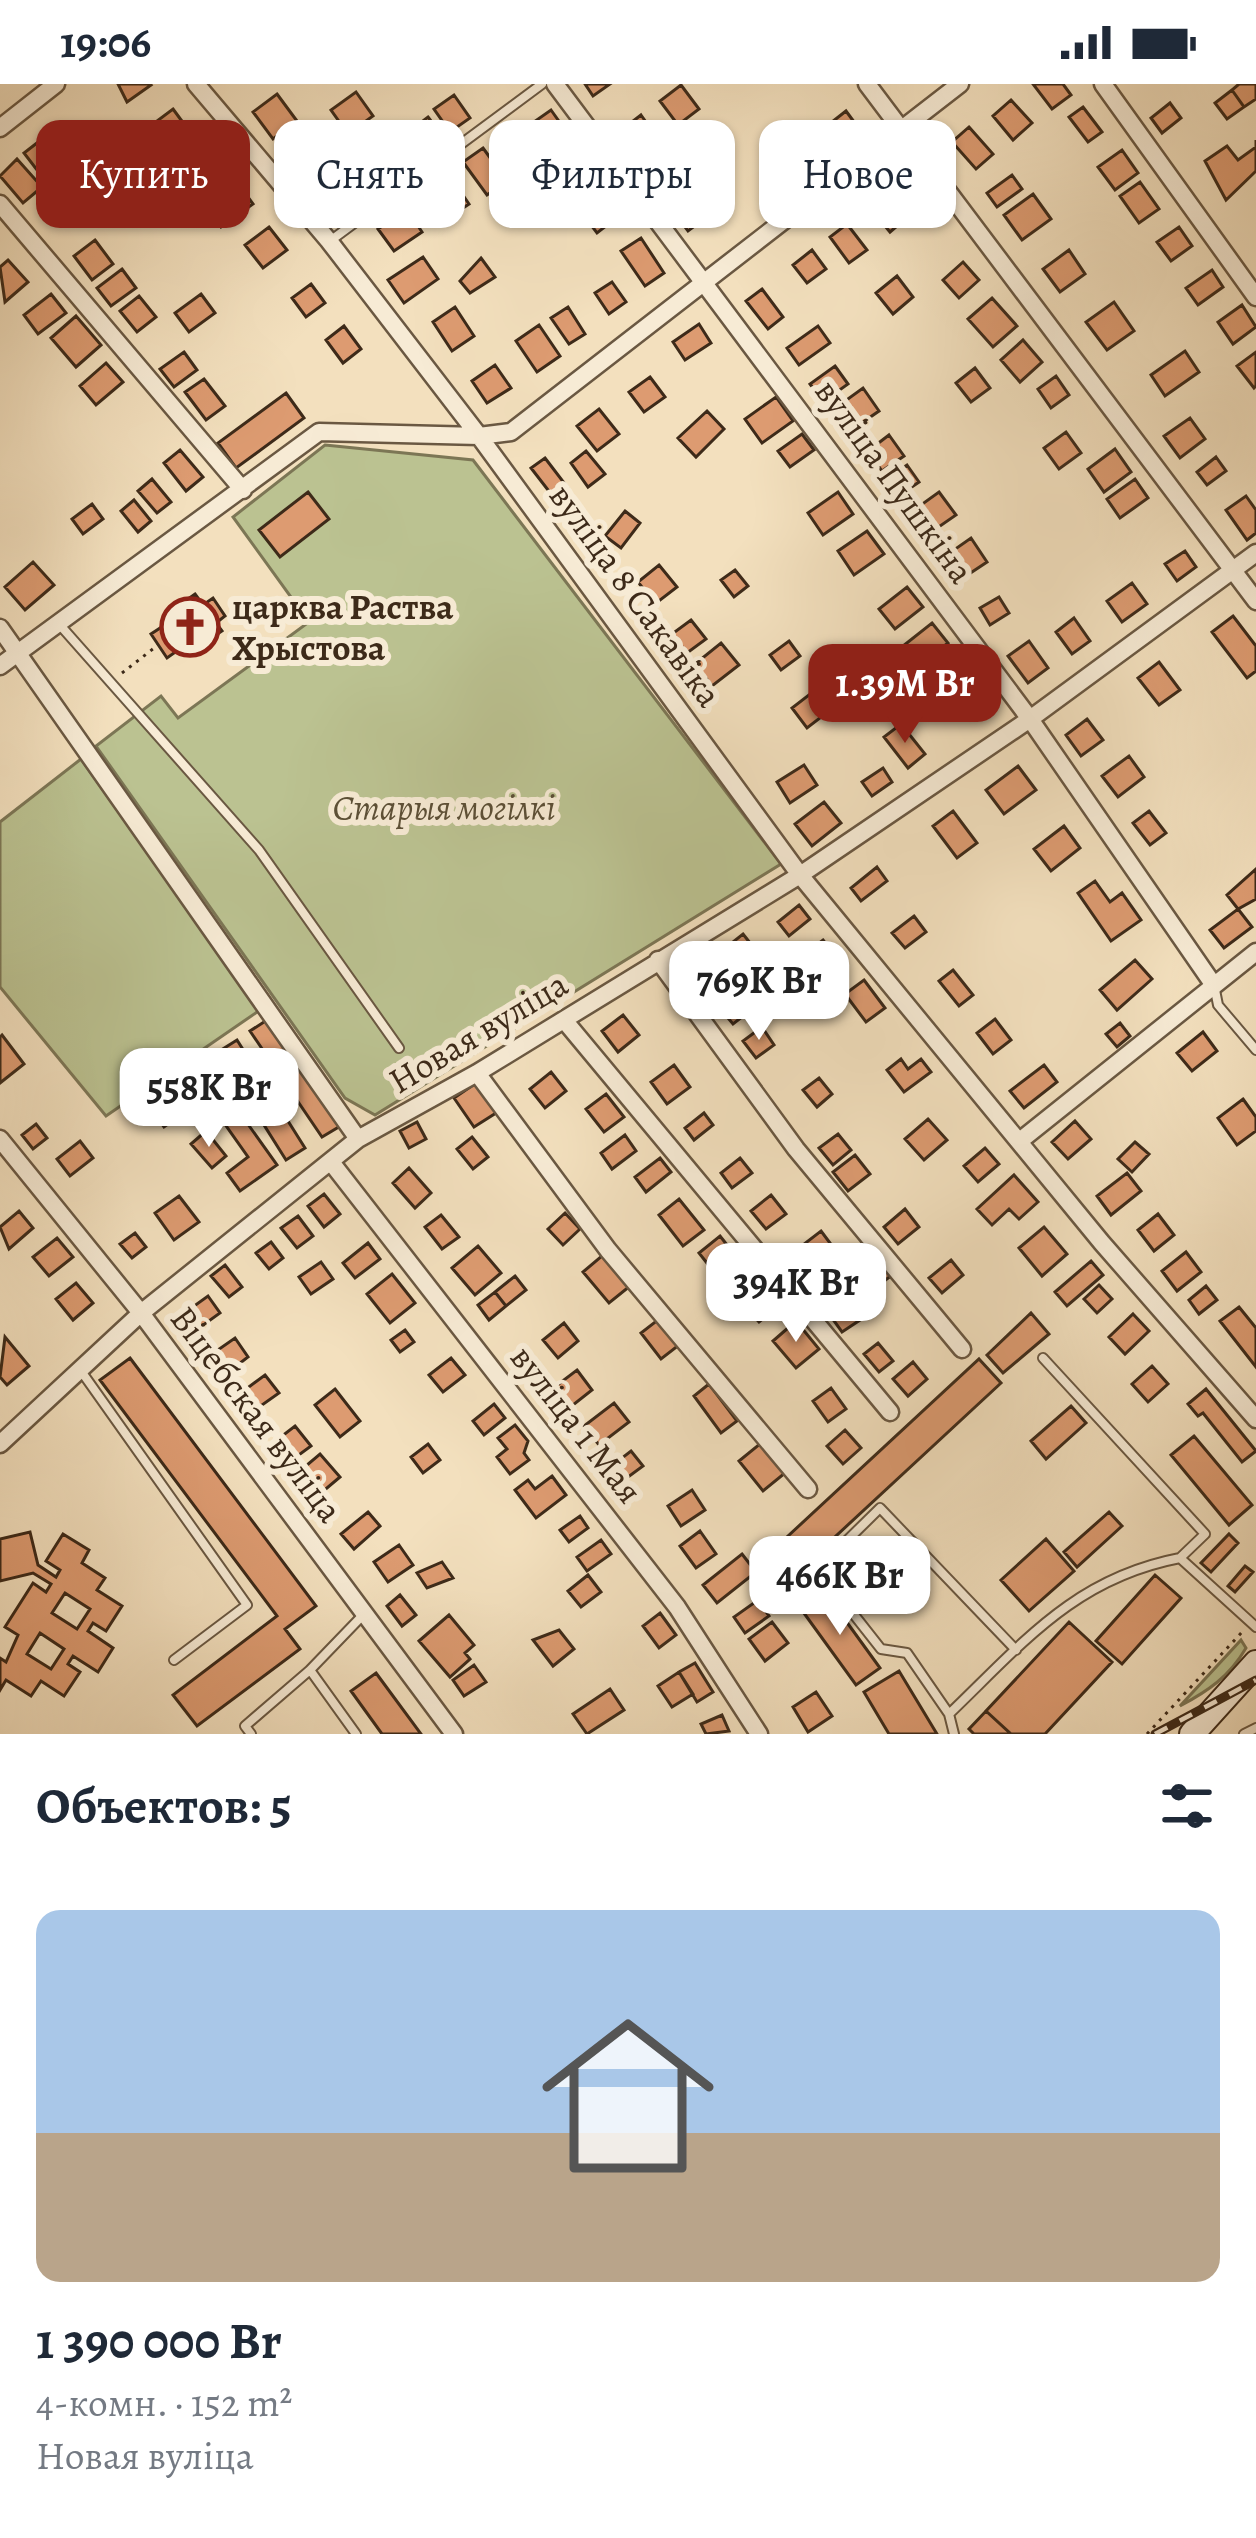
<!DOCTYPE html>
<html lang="ru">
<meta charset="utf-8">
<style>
body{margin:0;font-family:Alegreya,serif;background:#f2f2f3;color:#1f2937;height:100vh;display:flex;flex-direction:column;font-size:45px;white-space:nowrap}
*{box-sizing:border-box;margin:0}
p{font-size:39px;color:#747a83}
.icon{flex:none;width:66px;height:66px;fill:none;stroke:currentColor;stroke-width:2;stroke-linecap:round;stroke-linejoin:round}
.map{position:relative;height:1650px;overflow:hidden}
.side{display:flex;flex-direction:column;background:#fff;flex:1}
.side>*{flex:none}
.guide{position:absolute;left:36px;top:36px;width:1185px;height:108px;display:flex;gap:24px}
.price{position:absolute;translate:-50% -102px;padding:0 27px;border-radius:24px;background:#fff;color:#222;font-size:39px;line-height:78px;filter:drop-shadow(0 3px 6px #0008)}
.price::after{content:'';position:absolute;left:50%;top:72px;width:36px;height:27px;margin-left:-18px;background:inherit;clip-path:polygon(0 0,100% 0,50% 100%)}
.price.current{background:#8f2418;color:#fff}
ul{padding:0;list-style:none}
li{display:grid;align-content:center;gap:24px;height:636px;padding:0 36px}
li+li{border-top:3px solid #e0e1e3}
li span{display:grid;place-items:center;height:372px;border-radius:24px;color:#555}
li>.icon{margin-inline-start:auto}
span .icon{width:216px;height:216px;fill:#fffc;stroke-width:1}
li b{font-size:51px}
h2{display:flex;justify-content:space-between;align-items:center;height:144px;padding:0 36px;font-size:51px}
.chip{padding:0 42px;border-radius:24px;background:#fff;box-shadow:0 3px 9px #0004;font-size:42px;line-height:108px}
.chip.current{background:#8f2418;color:#fff}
.status{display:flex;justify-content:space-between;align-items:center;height:84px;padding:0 60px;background:#fff;direction:ltr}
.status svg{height:33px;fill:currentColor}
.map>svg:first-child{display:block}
</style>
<div class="status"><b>19:06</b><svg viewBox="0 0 49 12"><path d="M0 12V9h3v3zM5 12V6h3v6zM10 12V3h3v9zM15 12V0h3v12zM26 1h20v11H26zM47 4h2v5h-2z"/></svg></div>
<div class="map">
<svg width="1256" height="1650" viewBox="0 0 1256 1650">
<rect width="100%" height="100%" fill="#f3e0be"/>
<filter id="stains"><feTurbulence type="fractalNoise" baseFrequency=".00167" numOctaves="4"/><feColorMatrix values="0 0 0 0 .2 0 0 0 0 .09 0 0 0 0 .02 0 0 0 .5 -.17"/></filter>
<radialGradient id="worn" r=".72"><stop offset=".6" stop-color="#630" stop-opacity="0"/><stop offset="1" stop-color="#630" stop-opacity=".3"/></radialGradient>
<path fill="#bbc291" stroke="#7c7655" stroke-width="3" d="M325 361 473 376 781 780 375 1031 345 1014 96 662 161 612 178 634 309 538 233 433Z
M81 675 260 926 106 1032 0 903V738Z
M1241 1556 1246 1564C1229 1593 1208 1607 1180 1622Z"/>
<path fill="#dd9b71" stroke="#3d2a19" stroke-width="3" fill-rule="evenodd" d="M118 0H150L151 1 127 18Z
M585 0H610L593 12Z
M1033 0H1063L1071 11 1052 25Z
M1256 0V15L1244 23 1232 6 1239 0Z
M681 1 699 25 678 41 660 17Z
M1232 6 1244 23 1227 35 1215 19Z
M356 8 373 32 348 50 331 26Z
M277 10 297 37 273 55 253 28Z
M454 11 470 34 450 48 434 25Z
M1011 16 1032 39 1013 56 993 32Z
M1170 19 1181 34 1162 49 1151 34Z
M1083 23 1102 48 1088 58 1069 33Z
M173 25 187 44 163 62 149 43Z
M551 26 563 43 534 64 521 47Z
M846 27 860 46 837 64 823 45Z
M641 31 653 48 627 67 615 51Z
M428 33 446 57 425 73 407 49Z
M314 43 326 59 298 80 287 64Z
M969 43 993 70 976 85 952 58Z
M46 52 59 70 37 86 24 69Z
M123 56 133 69 114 84 104 71Z
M1256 56V87L1226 116 1205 77 1227 62 1238 76 1256 63Z
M483 64 507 97 487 111 463 78Z
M207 65 219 81 200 95 188 79Z
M1122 66 1138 89 1115 106 1098 83Z
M782 67 799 90 782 103 764 80Z
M589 69 599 86 585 95 575 79Z
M528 71 539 88 518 103 507 86Z
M687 72 700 90 665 113 653 95Z
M17 75 42 103 23 119 0 92Z
M339 82 357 106 335 122 317 98Z
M118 89 134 111 112 127 96 106Z
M1012 91 1022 105 997 123 987 109Z
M234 94 253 120 221 143 203 118Z
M452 95 469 120 451 132 434 106Z
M1140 98 1159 125 1139 139 1120 112Z
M891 107 911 130 890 148 871 125Z
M1033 110 1051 135 1022 156 1004 131Z
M605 112 619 132 597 149 582 129Z
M693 113 708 132 688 147 673 127Z
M407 125 422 148 394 167 378 145Z
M847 140 867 166 849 179 830 153Z
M269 143 287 166 263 184 245 161Z
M1179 143 1192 162 1171 177 1157 158Z
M641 154 664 189 645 202 621 167Z
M95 156 113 180 92 196 74 172Z
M812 166 826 185 807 199 793 181Z
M1069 166 1085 190 1060 208 1043 185Z
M423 173 438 195 404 219 388 196Z
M481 174 495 193 470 209 460 197Z
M8 176 28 198 5 218 0 183Z
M963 178 979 196 959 214 943 196Z
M122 185 136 204 111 222 97 204Z
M1212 186 1223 203 1198 221 1186 204Z
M897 192 913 213 893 230 876 209Z
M612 198 626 218 609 230 595 209Z
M311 200 325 219 306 233 292 214Z
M762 205 783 233 768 245 746 217Z
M51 210 66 229 38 250 24 231Z
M201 210 215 229 189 248 175 229Z
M139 212 156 233 137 248 120 227Z
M992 214 1017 242 993 263 968 235Z
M1114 218 1134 247 1107 266 1086 238Z
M1242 221 1256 243 1233 260 1218 238Z
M455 223 474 252 452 267 433 238Z
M568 223 585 250 569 260 551 234Z
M76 232 101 261 76 283 51 254Z
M699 240 711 259 685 276 673 258Z
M539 241 560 272 537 288 516 257Z
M344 242 361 265 343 279 326 256Z
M818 242 830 259 799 281 787 264Z
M1023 256 1042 278 1020 298 1001 276Z
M1185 267 1199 288 1165 312 1151 291Z
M184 268 197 286 174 303 160 285Z
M1256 268V302L1254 304 1237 282Z
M106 279 123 298 96 321 80 302Z
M495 281 511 304 487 319 472 297Z
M835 282 848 300 823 318 810 300Z
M975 284 990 304 971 318 956 299Z
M1056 292 1069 311 1051 324 1038 305Z
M650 293 665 313 644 328 629 308Z
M204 295 225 322 206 336 185 308Z
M863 304 879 327 850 347 834 325Z
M286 309 304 334 236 384 218 359Z
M776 313 793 337 762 359 745 335Z
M599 325 619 350 597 367 577 342Z
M707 327 724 345 696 373 678 354Z
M1190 334 1205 355 1180 374 1164 352Z
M1066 348 1081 369 1059 385 1044 364Z
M802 350 814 366 790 383 778 367Z
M889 351 904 372 882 387 868 367Z
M1115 365 1131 388 1104 408 1088 385Z
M180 366 203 393 186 407 164 379Z
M586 367 605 390 588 403 571 379Z
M1216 373 1226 387 1207 401 1197 388Z
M545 374 568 404 555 415 531 384Z
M907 381 919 398 900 411 888 394Z
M152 395 171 418 157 429 138 407Z
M1135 395 1148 414 1120 434 1107 415Z
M308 408 329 435 280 473 259 446Z
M838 408 853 430 823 451 808 429Z
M939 408 956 431 930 449 914 426Z
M1246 412 1256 426V449L1247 456 1226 426Z
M134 416 151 437 138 448 121 427Z
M92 420 103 435 83 450 72 435Z
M625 427 640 439 621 464 605 452Z
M867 447 884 470 854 491 838 467Z
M971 454 987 478 957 498 941 475Z
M1185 467 1196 483 1177 497 1165 480Z
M33 478 54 501 25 526 5 503Z
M659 481 677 503 655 520 638 498Z
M735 486 748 502 734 513 721 496Z
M1132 499 1147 520 1122 538 1107 517Z
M907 503 923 523 895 545 879 525Z
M195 510 203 521 213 514 225 532 216 539 222 547 203 560 198 552 167 574 151 550 180 531 175 524Z
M999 513 1009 529 990 541 980 524Z
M1233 532 1256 562V587L1247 594 1212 548Z
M1074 534 1090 557 1072 570 1056 548Z
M691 536 706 555 687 569 672 550Z
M932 539 948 559 919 582 903 562Z
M789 557 800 572 781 586 770 571Z
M1029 557 1048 584 1028 599 1008 572Z
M721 559 739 581 712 602 695 580Z
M833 563 842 576 826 588 816 575Z
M1159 578 1180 606 1159 621 1138 594Z
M982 600 992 613 971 628 962 615Z
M814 607 829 627 807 644 792 624Z
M1087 635 1103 656 1081 672 1066 651Z
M901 640 925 670 908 684 884 653Z
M1129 672 1144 693 1118 713 1102 692Z
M804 681 817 701 790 719 777 698Z
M1018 682 1036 706 1004 730 986 706Z
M883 684 892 698 872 712 862 698Z
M824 718 841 739 812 762 795 740Z
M953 727 977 759 957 774 933 742Z
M1149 727 1166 749 1150 761 1133 739Z
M1064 742 1080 764 1051 787 1034 765Z
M877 783 887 797 861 817 851 804Z
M1256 785V815L1238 825 1227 811Z
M1095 797 1110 818 1122 809 1141 836 1111 857 1078 809Z
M799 821 810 835 789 852 778 838Z
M1238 825 1252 843 1224 864 1210 846Z
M914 832 926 848 905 864 892 849Z
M743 850 758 869 744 881 728 862Z
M823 856 838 875 820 889 805 870Z
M701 865 720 889 701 904 682 879Z
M1135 876 1152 895 1117 926 1100 906Z
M953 886 973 911 959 922 939 897Z
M864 896 885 924 866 938 845 910Z
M737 897 756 922 733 940 713 916Z
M623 931 639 951 618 968 602 947Z
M995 935 1011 956 993 970 977 949Z
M267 936 342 1041 322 1053 250 947Z
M1120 939 1130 952 1117 963 1106 950Z
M762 943 774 961 756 974 743 957Z
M1203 948 1217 967 1192 987 1177 969Z
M2 951 24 980 0 999V953Z
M237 956 305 1064 286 1076 218 968Z
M901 975 908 985 921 975 931 988 904 1008 887 986Z
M674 981 690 1003 667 1020 651 998Z
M1044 981 1057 998 1024 1024 1010 1007Z
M551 988 566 1007 545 1024 530 1005Z
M213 991 277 1081 240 1107 227 1089 248 1073 198 1002Z
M819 994 832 1010 817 1023 803 1006Z
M476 999 496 1029 474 1043 454 1014Z
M606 1010 624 1033 604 1048 586 1025Z
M173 1011 185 1028 164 1043 152 1026Z
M1243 1015 1256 1033V1047L1237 1061 1218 1034Z
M704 1029 713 1041 694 1056 685 1044Z
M928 1035 947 1056 924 1076 905 1055Z
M1075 1037 1091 1055 1068 1075 1052 1058Z
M417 1038 426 1055 409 1064 400 1047Z
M36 1040 47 1054 33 1065 22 1051Z
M206 1047 226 1072 212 1084 191 1060Z
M838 1050 851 1066 833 1081 819 1064Z
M625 1051 636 1067 612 1085 601 1069Z
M472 1053 488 1073 473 1085 457 1065Z
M80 1057 93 1074 70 1092 57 1075Z
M1135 1058 1149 1070 1132 1088 1118 1075Z
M985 1064 999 1080 978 1098 964 1082Z
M855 1071 870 1090 848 1107 833 1088Z
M660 1074 671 1088 646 1108 635 1093Z
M740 1074 752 1089 732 1104 721 1089Z
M409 1084 431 1109 415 1124 393 1099Z
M1127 1089 1141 1107 1111 1131 1097 1112Z
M1014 1091 1038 1118 1019 1135 1009 1125 992 1141 977 1125Z
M324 1110 340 1130 324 1143 308 1122Z
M771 1111 786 1130 766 1145 751 1127Z
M179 1112 199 1138 174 1156 155 1129Z
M679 1115 704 1146 683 1162 659 1131Z
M905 1125 919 1143 898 1160 884 1143Z
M19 1127 33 1144 9 1165 0 1143Z
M565 1129 580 1145 563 1161 548 1145Z
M1158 1130 1174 1151 1154 1167 1138 1146Z
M441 1131 459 1153 442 1165 425 1143Z
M298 1132 313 1152 297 1164 281 1144Z
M1044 1143 1067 1170 1042 1192 1019 1164Z
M821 1147 833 1163 799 1190 786 1174Z
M135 1149 146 1163 132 1174 120 1160Z
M720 1152 735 1171 714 1188 699 1169Z
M57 1154 73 1173 49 1192 33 1173Z
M271 1158 283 1174 269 1185 256 1169Z
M368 1159 380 1175 355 1194 343 1179Z
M478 1162 501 1189 475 1211 452 1184Z
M871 1165 892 1191 865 1212 844 1186Z
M1186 1168 1201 1188 1177 1207 1162 1187Z
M603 1171 630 1202 609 1219 583 1188Z
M951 1176 963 1191 942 1209 929 1194Z
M1091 1177 1103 1191 1067 1222 1055 1208Z
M321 1178 333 1195 311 1210 299 1193Z
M225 1181 242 1203 229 1213 211 1192Z
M392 1190 415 1219 390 1239 367 1210Z
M515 1192 526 1206 506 1222 495 1208Z
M756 1195 779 1221 759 1238 750 1228 744 1233 731 1217Z
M76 1199 93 1219 73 1236 56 1215Z
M1099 1201 1112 1215 1097 1229 1084 1215Z
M1206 1202 1217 1216 1199 1230 1189 1216Z
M837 1203 860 1236 842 1248 819 1216Z
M495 1208 506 1222 489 1236 478 1221Z
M208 1212 220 1229 195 1247 183 1230Z
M1239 1223 1256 1244V1283L1220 1237Z
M1031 1229 1049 1250 1003 1289 987 1271Z
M1133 1230 1149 1247 1125 1270 1109 1253Z
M659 1235 679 1261 661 1275 641 1249Z
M796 1237 819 1265 796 1284 773 1257Z
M564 1239 578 1257 558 1274 543 1256Z
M405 1246 414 1258 400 1268 391 1256Z
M5 1253 29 1282 7 1301 0 1293Z
M235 1254 248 1273 226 1290 212 1270Z
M878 1259 893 1277 879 1288 864 1270Z
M130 1274 316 1522 285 1545 300 1565 197 1642 173 1611 277 1532 100 1296Z
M451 1274 465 1291 443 1308 429 1291Z
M979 1275 1001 1299 796 1489 774 1465Z
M913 1278 927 1295 908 1312 893 1295Z
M1152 1282 1168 1300 1148 1318 1132 1300Z
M577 1286 592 1306 568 1325 552 1305Z
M265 1291 279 1309 255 1326 242 1308Z
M709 1300 737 1337 721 1349 694 1312Z
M831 1304 846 1325 828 1338 813 1317Z
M335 1305 360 1337 340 1353 315 1321Z
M1206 1305 1256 1367 1242 1378 1203 1329 1198 1332 1188 1320Z
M614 1319 629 1338 599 1361 584 1342Z
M494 1320 505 1334 484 1351 473 1337Z
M1071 1322 1086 1339 1046 1375 1031 1357Z
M515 1341 528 1357 524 1369 529 1376 510 1390 497 1373 507 1365 498 1354Z
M295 1342 311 1362 288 1379 273 1359Z
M845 1346 861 1364 843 1380 827 1362Z
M1194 1352 1252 1421 1229 1441 1171 1371Z
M761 1359 785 1389 763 1407 739 1377Z
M428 1360 440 1376 423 1389 411 1373Z
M631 1367 643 1382 620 1399 609 1384Z
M320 1370 340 1393 314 1415 294 1392Z
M552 1392 566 1411 536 1434 515 1406 528 1396 535 1405Z
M692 1406 705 1426 681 1442 668 1422Z
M323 1415 336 1431 323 1440 311 1424Z
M368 1428 380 1442 354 1465 341 1450Z
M1109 1428 1122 1442 1077 1483 1064 1468Z
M580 1432 588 1444 569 1458 560 1446Z
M700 1447 716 1470 696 1484 680 1462Z
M30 1448 38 1481 56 1493 60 1486 46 1477 63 1450 89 1466 82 1479 105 1494 97 1506 122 1522 106 1547 93 1539 88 1547 113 1564 98 1588 73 1572 68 1580 80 1588 64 1612 41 1597 31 1612 6 1596 0 1606V1574L6 1578 18 1551 5 1543 33 1499 46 1508 51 1500 33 1489 0 1497V1455ZM65 1509 90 1525 77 1545 52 1529ZM40 1549 64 1565 51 1585 27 1570Z
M1229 1450 1238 1459 1211 1488 1201 1479Z
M1046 1455 1074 1487 1029 1527 1001 1496Z
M601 1456 611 1470 587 1487 577 1473Z
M399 1461 413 1481 388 1498 374 1478Z
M742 1470 756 1488 717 1519 703 1501Z
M442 1478 453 1494 427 1504 417 1489Z
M1245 1482 1253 1488 1235 1508 1228 1502Z
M588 1491 601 1508 581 1523 568 1507Z
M1155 1491 1181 1514 1122 1580 1096 1557Z
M825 1508 880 1584 856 1601 801 1525Z
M400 1511 416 1531 402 1542 387 1522Z
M758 1516 769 1532 745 1549 734 1533Z
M660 1529 676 1551 659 1564 643 1542Z
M449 1531 474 1561 465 1569 470 1575 450 1593 419 1557Z
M772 1538 788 1559 765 1577 749 1555Z
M1069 1538 1112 1578 1045 1650H1011L986 1627Z
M559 1546 574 1565 553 1582 533 1556Z
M695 1579 713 1608 697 1618 679 1588Z
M474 1581 486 1598 464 1612 453 1596Z
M899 1587 937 1650H889L864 1608Z
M679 1588 693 1610 672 1623 658 1602Z
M376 1589 421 1650H382L351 1607Z
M610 1605 624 1626 587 1650 573 1630Z
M816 1608 832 1632 808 1648 793 1623Z
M986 1627 1011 1650H974L969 1645Z
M722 1631 729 1647 706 1650 701 1640Z"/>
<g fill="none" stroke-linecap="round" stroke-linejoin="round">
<g stroke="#6a5842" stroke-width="12">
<path id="service" d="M330 157 542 0
M59 540 259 766 399 964
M1214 901 1218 921 1256 966
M1043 1274 1205 1450 1180 1474
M81 1287 247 1521 174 1576
M310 1586 363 1531
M949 1630 907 1569 881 1565 818 1485 880 1424 1016 1566
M251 1650 245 1642 310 1586 356 1650
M954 1650 949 1630C1023 1559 1075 1494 1180 1474L1256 1543
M1244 1650 1256 1644"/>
</g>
<g stroke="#6a5842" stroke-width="21">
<path id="minor" d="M196 0 329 157 479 352 800 791 1102 1159 1256 1335
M555 0 1030 635 1213 900
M867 0 1256 517
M1103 0 1256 213
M0 44 56 0
M0 120 243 406
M0 544 358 1055
M0 582 319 348 479 352 511 348 960 0
M658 876 796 1065 962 1265
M564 936 890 1328
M477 989 608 1166 808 1405
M0 1055 141 1229 454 1650
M1021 1056 1256 868
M331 1078 677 1523 759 1650
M0 1360 141 1229 358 1055 477 989 800 791 1030 635 1256 469"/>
</g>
<g stroke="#3d2a19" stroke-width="28">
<path id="secondary" d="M1192 1650 1256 1579"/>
</g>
<path stroke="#3d2a19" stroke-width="3" stroke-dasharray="3 6" stroke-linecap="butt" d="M122 589 158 561
M1147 1650 1244 1546"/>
<use href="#service" stroke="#f7ebd5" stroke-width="8"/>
<use href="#minor" stroke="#f7ebd5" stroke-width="16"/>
<use href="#secondary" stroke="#f7ebd5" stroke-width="24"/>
<g stroke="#3d2a19" stroke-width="9">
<path id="rail" d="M1155 1650 1256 1596"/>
</g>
<use href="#rail" stroke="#f7ebd5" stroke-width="4.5" stroke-dasharray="14" stroke-linecap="butt"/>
</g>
<defs>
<g id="church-ring" transform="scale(3)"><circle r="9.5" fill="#f7ebd5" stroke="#8f2418" stroke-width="1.5"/><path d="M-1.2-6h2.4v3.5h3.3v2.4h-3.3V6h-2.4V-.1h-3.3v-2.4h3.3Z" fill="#8f2418"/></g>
</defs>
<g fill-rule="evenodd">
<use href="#church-ring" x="190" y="543"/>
</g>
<g text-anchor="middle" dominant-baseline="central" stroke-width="12" stroke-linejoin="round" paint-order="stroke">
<g font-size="36" fill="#3d2a19" stroke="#f7ebd5">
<text transform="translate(895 397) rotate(54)">вуліца Пушкіна</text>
<text transform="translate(636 511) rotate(54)">вуліца 8 Сакавіка</text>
<text transform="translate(478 948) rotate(-31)">Новая вуліца</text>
<text transform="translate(257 1330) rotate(53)">Віцебская вуліца</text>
<text transform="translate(577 1340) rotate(52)">вуліца 1 Мая</text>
</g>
<g font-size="36" font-weight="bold" fill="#3d2a19" stroke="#f7ebd5" text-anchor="start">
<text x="232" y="522">царква Раства<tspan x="232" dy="41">Хрыстова</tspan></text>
</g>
<g font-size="36" font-style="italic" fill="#5c5037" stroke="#f7ebd5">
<text x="444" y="723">Старыя могілкі</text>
</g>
</g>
<rect width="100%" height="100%" filter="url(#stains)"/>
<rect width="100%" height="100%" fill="url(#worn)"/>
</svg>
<b class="price current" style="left:905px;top:662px">1.39M Br</b>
<b class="price" style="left:759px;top:959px">769K Br</b>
<b class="price" style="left:209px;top:1066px">558K Br</b>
<b class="price" style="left:796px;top:1261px">394K Br</b>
<b class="price" style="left:840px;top:1554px">466K Br</b>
<div class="guide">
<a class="chip current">Купить</a>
<a class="chip">Снять</a>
<a class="chip">Фильтры</a>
<a class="chip">Новое</a>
</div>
</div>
<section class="side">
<h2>Объектов: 5<svg class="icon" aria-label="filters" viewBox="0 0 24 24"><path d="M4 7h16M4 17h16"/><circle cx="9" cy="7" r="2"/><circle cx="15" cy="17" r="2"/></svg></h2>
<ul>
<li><span style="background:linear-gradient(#a9c7e8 60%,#b9a48a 0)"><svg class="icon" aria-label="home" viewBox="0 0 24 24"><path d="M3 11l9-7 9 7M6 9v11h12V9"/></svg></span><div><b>1 390 000 Br</b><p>4-комн. · 152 m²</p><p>Новая вуліца</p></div></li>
</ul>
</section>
